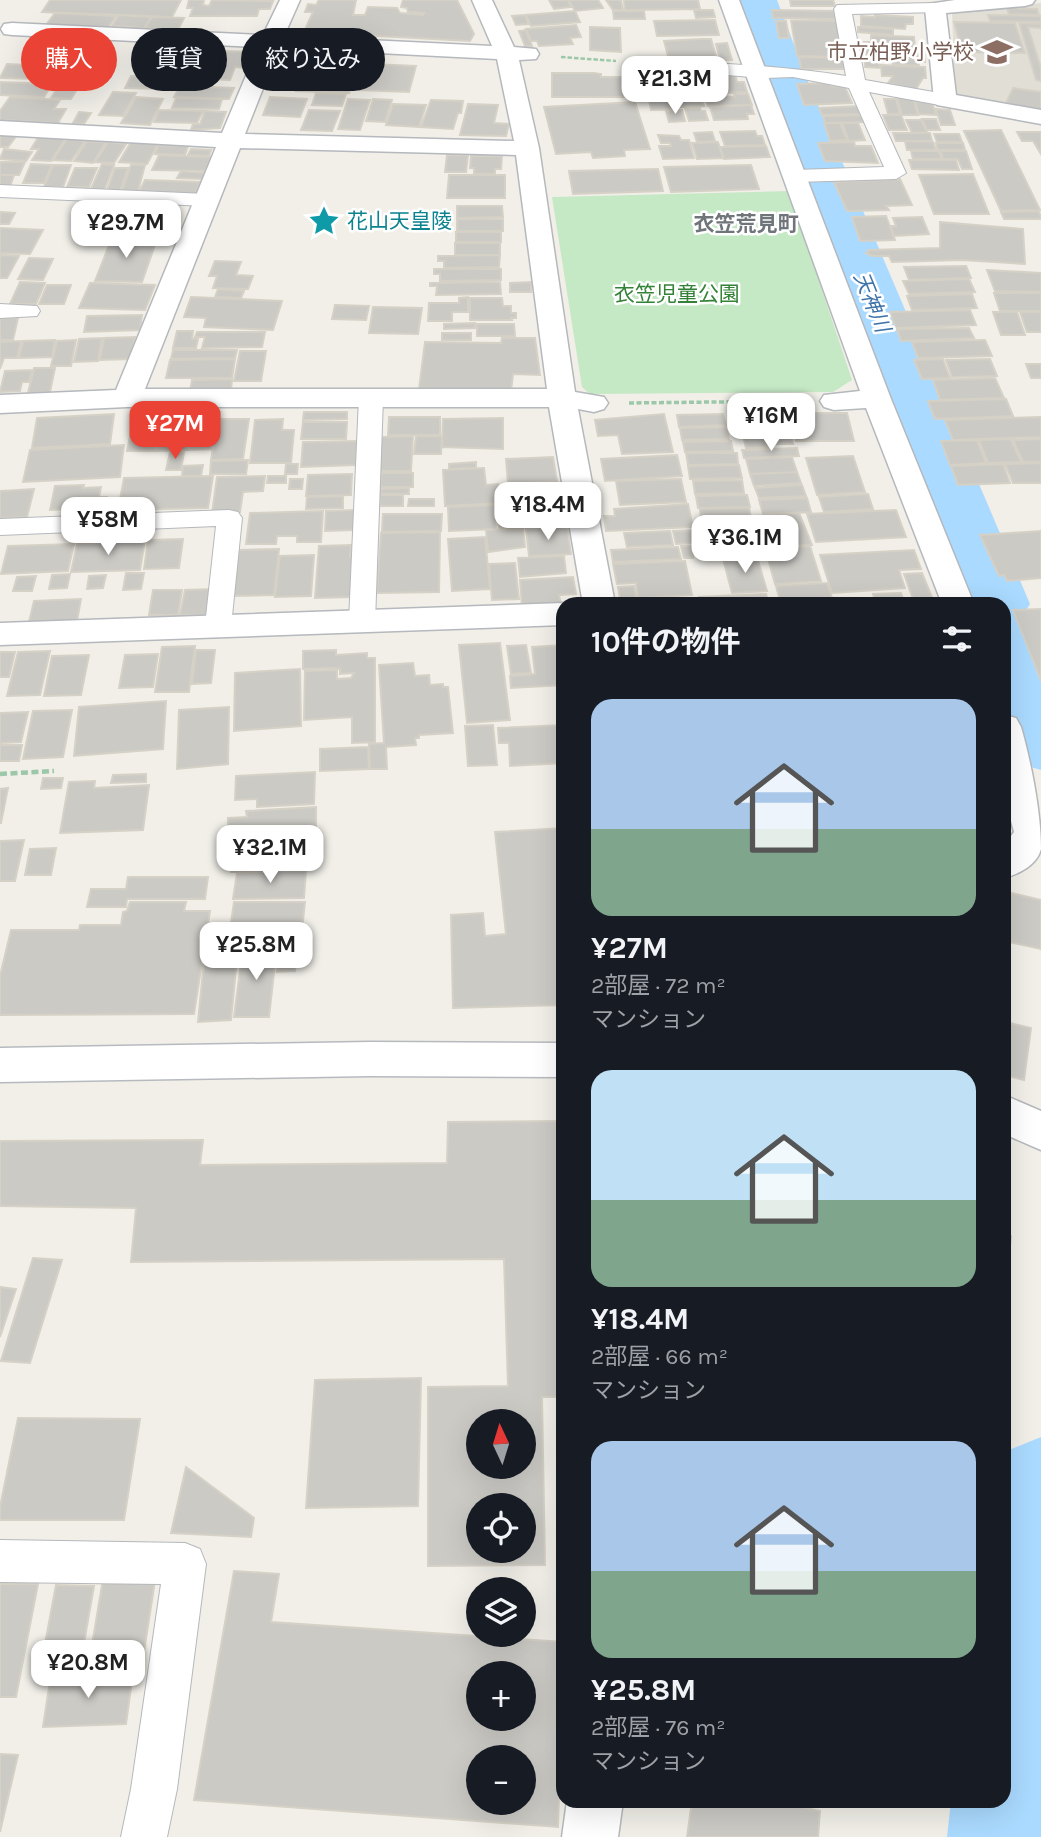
<!DOCTYPE html>
<html lang="ja">
<meta charset="utf-8">
<style>
body{margin:0;font-family:Karla,"Noto Sans JP",sans-serif;background:#20242c;color:#f1f3f6;height:100vh;display:flex;flex-direction:column;font-size:26px;white-space:nowrap}
*{box-sizing:border-box;margin:0}
p{font-size:23px;color:#9ea1a6}
.icon{flex:none;width:38px;height:38px;fill:none;stroke:currentColor;stroke-width:2;stroke-linecap:round;stroke-linejoin:round}
.map{position:relative;flex:1;overflow:hidden}
.sheet{position:absolute;left:556px;top:597px;width:455px;height:1211px;display:flex;flex-direction:column;background:#171b24;border-radius:21px;box-shadow:0 7px 28px #0002}
.sheet>*{flex:none}
.hud{position:absolute;left:21px;top:28px;width:430px;height:63px;display:flex;gap:14px}
.needle{width:46px;rotate:356deg}
.fabs{position:absolute;left:466px;top:1409px;display:grid;gap:14px}
.fabs a{display:grid;place-items:center;width:70px;height:70px;border-radius:50%;background:#171b24;box-shadow:0 7px 28px #0002;font-size:35px}
.price{position:absolute;translate:-50% -60px;padding:0 16px;border-radius:14px;background:#fff;color:#222;font-size:23px;line-height:46px;filter:drop-shadow(0 2px 4px #0008)}
.price::after{content:'';position:absolute;left:50%;top:42px;width:21px;height:16px;margin-left:-10px;background:inherit;clip-path:polygon(0 0,100% 0,50% 100%)}
.price.active{background:#ea4335;color:#fff}
ul{padding:0;list-style:none}
li{display:grid;align-content:center;gap:14px;height:371px;padding:0 35px}
li span{display:grid;place-items:center;height:217px;border-radius:21px;color:#555}
li>.icon{margin-inline-start:auto}
span .icon{width:126px;height:126px;fill:#fffc;stroke-width:1}
li b{font-size:30px}
h2{display:flex;justify-content:space-between;align-items:center;height:84px;padding:0 35px;font-size:30px}
.chip{padding:0 24px;border-radius:32px;background:#171b24;box-shadow:0 7px 28px #0002;font-size:24px;line-height:63px}
.chip.active{background:#ea4335;color:#fff}
.map>svg:first-child{display:block}
</style>
<div class="map">
<svg width="1041" height="1837" viewBox="0 0 1041 1837">
<rect width="100%" height="100%" fill="#f1efe8"/>
<path fill="#e1ded6" d="M1041 3V113L962 98 955 92 952 12Z"/>
<path fill="#c5e8c5" d="M789 191 852 380 833 392 590 394 582 387 552 197Z"/>
<g fill="none" stroke-linecap="round" stroke-linejoin="round">
<path fill="#aadaff" fill-rule="evenodd" d="M727 0H777L807 79 1030 604 1023 615 1032 617 1041 631V770L1011 761 1004 750V604H952L753 79Z
M1041 1437V1837H947L951 1801H1004V1452Z"/>
</g>
<path fill="#cccac5" stroke="#d6d1c6" stroke-width="2" fill-rule="evenodd" d="M50 0H181L172 17 42 12Z
M189 0H204L203 5 209 6 212 0 273 1 270 9H259L257 16H190L193 8H187Z
M319 0H356L353 15H365L368 7 397 8 400 13 423 15 424 13 408 12 407 8 401 7 403 0H457L474 34 470 41 304 32 313 12H305L308 4 316 5Z
M549 0H568L571 7 554 9Z
M569 0H598L603 8 575 11Z
M606 0H621L623 10H613Z
M624 0H698L700 9 625 10Z
M790 0H833L835 6H791Z
M1007 8 1037 9 1039 15 1009 14Z
M694 10H713L715 17 696 18Z
M772 10 834 11 836 19 773 18Z
M575 11 580 22 531 26 526 15Z
M613 11H644L645 19H614Z
M55 13 116 16 108 28 46 25Z
M119 15 151 17 144 28 112 26Z
M525 15 529 24 516 25 512 16Z
M875 15 913 17V24H906L905 29 861 26V16L875 17Z
M988 15 1041 16V22L990 21Z
M152 17 184 18 178 30 145 28Z
M715 20 719 35 657 36 654 21Z
M791 20 837 21 845 57 797 56Z
M776 21H786L789 38H779Z
M954 22 1015 23 1025 53 962 52Z
M1019 23 1041 24V28L1028 27 1041 68V81L1036 80Z
M576 25 581 37 570 38 573 44 539 46 537 41H531L526 29Z
M590 27 620 28 621 52 590 50Z
M858 27 893 29V35L858 32Z
M526 30 532 46H525L519 31Z
M871 35 914 37 915 51 924 52 925 62 918 61 919 66 893 64 892 60 865 58 864 42H871Z
M702 39H711L717 59 669 60 664 41Z
M40 40 100 43 89 61 27 58Z
M727 43 732 60H720L716 44Z
M176 44H188L174 74 156 73 161 64H167Z
M209 47 221 48 212 69H200Z
M147 48H172L167 62H141Z
M224 51 253 52 247 68 235 67 230 80 210 79Z
M299 51 318 52 312 66 293 65Z
M799 57 845 58 847 69H801Z
M26 59 85 62 82 67 23 64Z
M865 59 879 60 880 68 865 67Z
M316 61 332 62 365 63 359 81 309 79Z
M7 64 48 66 39 79 0 78Z
M369 64 416 66 409 92 360 90Z
M881 65 925 67 926 78H923L916 89 888 83 893 76H882Z
M281 66 312 67 310 74 278 72Z
M55 67 107 69 97 86 52 83 55 80 47 79Z
M660 72 667 94 644 95 637 73Z
M552 73H594L601 74V77H632L634 97H552Z
M678 75H701L706 91 676 94 672 81H680Z
M735 75 737 82H744L747 92 709 93 703 76Z
M131 76 171 77 165 89 125 88Z
M300 80 353 82 349 93 296 91Z
M0 82 52 84 44 97 0 95Z
M830 83 831 86 845 87 852 103 804 105 797 84Z
M59 85 79 86 71 99 51 98Z
M180 86 234 88 229 99 174 97Z
M1013 88 1041 92V111L1005 105Z
M113 92 136 93 123 116 99 115Z
M316 93 346 94 342 106 312 105Z
M734 94H748L752 105 708 106 704 95 735 97Z
M676 95H700L704 106 679 107Z
M10 97 60 100 54 109H66L58 123 0 120V111Z
M136 97 163 99 150 125 121 123Z
M270 97 307 99 300 117 263 115Z
M897 97H913L918 115H902Z
M176 98 222 99 219 109 172 108Z
M655 98H674L677 109 651 110 649 100Z
M348 99 370 100 360 130 338 129Z
M373 99 392 100 385 122 366 121Z
M884 99H896L900 114H888Z
M431 100 463 101 461 113H458L453 129 421 127Z
M635 102 650 149 624 150 625 156 593 158 591 152 556 154 544 107Z
M915 102H932L936 115 919 114Z
M393 104 426 105 419 127 386 125Z
M468 104 498 105 494 123 509 124 506 136 460 135Z
M751 105 754 114H747L748 119 714 120 710 107Z
M860 106 864 114 822 115 819 108Z
M685 108H700L701 111H705L708 120 689 121Z
M936 109 950 110 955 125H941Z
M159 110 203 111 197 123 154 122Z
M309 110 340 111 332 131 301 130Z
M682 110 685 121 669 122 666 111Z
M205 111 226 112 220 128 191 130 193 124H200Z
M79 112 91 113 84 124 73 123Z
M864 115 866 122 825 123 823 116Z
M883 115H901L907 130H889Z
M922 119H936L940 130H927Z
M906 120H921L927 132 912 133Z
M824 123H840L847 140 830 141Z
M842 123H858L865 140 849 141Z
M1001 130 1040 210 1001 211 964 131Z
M755 131 757 136H762L765 145 725 146 720 132Z
M712 132 715 141 697 142 694 133Z
M1017 132H1041V154L1033 141H1022Z
M0 133 18 134 8 147H0Z
M893 133H930L932 141H896Z
M934 134H959L962 142H937Z
M658 135 679 136 681 140H689L694 158 663 159 659 146H671L670 143H661Z
M39 136 66 138 51 161 32 160 39 149H31Z
M67 139 85 141 71 161 53 160Z
M87 141 106 142 93 163 74 161Z
M905 141 933 142 936 150H907Z
M108 142 126 144 114 163 95 162Z
M131 142 158 144 147 164 119 162Z
M718 142 723 158 697 159 692 143Z
M854 142 855 146H871L878 163 825 161 818 143Z
M936 143H963L965 150H938Z
M158 145 188 146 185 155 155 154Z
M766 146 770 157 724 159 720 147Z
M4 149 14 150 32 152 26 161 0 159Z
M191 149 211 150 209 156 188 155Z
M911 151H939L941 159H913Z
M941 151H966L972 169H962L958 159H943Z
M159 155 211 157 205 171 152 170Z
M447 155H468L466 172H445Z
M471 156H502L501 169H495V174H474V168H470Z
M909 160H956L959 170 912 169Z
M0 162H25L19 175H0Z
M31 164 52 165 44 183H23Z
M102 164 114 165 104 191H90Z
M53 165H71L63 187H44Z
M131 165H145L138 191H122Z
M751 165 759 189 671 192 664 167Z
M75 168H97L89 187H67Z
M115 168H128L119 194 106 193Z
M658 169 663 191 573 194 569 171Z
M181 171 206 173 203 179 177 178Z
M973 174 989 214H934L919 175Z
M0 175H14L10 187H0Z
M449 175H505V198H447Z
M900 179 912 205 886 206 889 210 847 211 834 182Z
M145 180 200 182 195 194 139 192Z
M457 206H502L503 217 457 218Z
M1039 211 1041 219H1004L1001 212Z
M0 212 15 213 9 224H0Z
M886 216 895 240 860 241 852 217Z
M922 217 929 234 894 236 891 226H896L893 218Z
M457 219H503V231H457Z
M940 222 1023 229 1025 264 962 260 892 262 889 256H872L866 253 869 250 940 248Z
M0 228 43 230 30 254 0 253Z
M456 232H501V242H456Z
M113 235 138 236 136 242H156L142 282 95 281Z
M455 243H500V255H455Z
M0 255 19 256 7 278H0Z
M500 255 499 267 444 268V261H438V256Z
M29 258 53 259 43 280 18 279Z
M215 261 241 262 236 275 253 276 248 289 213 288 217 276H209Z
M966 266 971 278 909 280 904 267Z
M434 269H501V280L440 281V274H434Z
M987 270 1041 273V292L995 291Z
M969 279 975 292 909 294 903 281Z
M20 282 45 283 36 304H10Z
M500 282 501 294 436 295 437 286H430V283Z
M531 282V292H510V283Z
M90 283 155 285 145 310 79 308Z
M47 285H71L64 304H39Z
M218 289 244 291 241 298 215 297Z
M994 293H1041V311H1000Z
M972 294 977 308 912 310 907 296Z
M191 297 282 301 273 330 204 327 206 318 184 317Z
M468 297V312H452V321H428L429 303H459V298Z
M470 298H502L503 306H511V313H516V318H511L512 320H470Z
M335 305 369 306 366 320 332 319Z
M373 307 422 308 418 334 369 333Z
M970 310 976 325 896 328 890 312Z
M993 312H1017L1025 335H1001Z
M1020 312H1041V332H1027Z
M142 315 140 330 84 332 87 316Z
M0 318H18L13 340H0Z
M475 323V328L444 329V324Z
M477 324H514L515 336H477Z
M969 328 974 338 901 341 897 329Z
M177 331H193L192 339H198L196 348H173Z
M197 332H265L262 347 202 348 205 337H195Z
M442 333H471V340H442Z
M135 337 132 359 100 360 104 338Z
M102 338 98 361 74 362 79 339Z
M502 338H535L540 375 513 374 511 391 419 389 425 342 501 343Z
M55 340 52 357 19 358 23 341Z
M76 340 71 366H51L57 341Z
M985 340 992 356 918 358 912 342Z
M21 341 17 358H4L0 369V342Z
M173 350H237L235 358 171 359Z
M240 351H266L261 381H234Z
M235 359 232 378H166L170 360Z
M943 359 950 378 922 379 914 360Z
M990 359 997 376 952 377 946 360Z
M1026 364H1041V378H1031Z
M34 368H55L50 392 28 393Z
M32 370 29 382H22L20 391 0 392 5 371Z
M995 378 1004 398 940 400 933 380Z
M232 379 231 391H190L192 380Z
M1006 399 1013 416 935 419 928 401Z
M193 411 187 450 157 451 165 412Z
M135 412H163L155 451H127Z
M195 412H220L212 449 189 450Z
M304 412H347V419L303 420Z
M763 412H787L793 444H769Z
M791 413H847L854 441H796Z
M114 414 110 444 32 448 37 418Z
M664 414 673 452 622 454 618 435 598 436 595 420Z
M723 414 726 425 679 427 677 415Z
M389 417H440V435H388Z
M1041 417V437L953 440 945 420Z
M503 418V449L442 447 443 419Z
M760 418 768 447 746 448 739 419Z
M221 419H249L243 459 211 460 216 429H219Z
M283 419 282 430H294L291 463H250L255 420Z
M303 422H347L346 439H301Z
M726 427 729 439 682 440 680 428Z
M413 436 411 471H379L381 437Z
M416 436H442L441 454H414Z
M1011 439 1021 462 988 463 979 440Z
M1041 439V462H1023L1013 440Z
M977 440 986 463 950 465 941 441Z
M358 441 356 465 301 467 303 442Z
M731 441 733 451 685 452 683 442Z
M124 445 120 477 23 482 30 450Z
M797 448 799 456 744 458 742 450Z
M170 452H184L181 470H166Z
M686 453H737L738 464 688 465Z
M677 455 682 476 605 481 601 459Z
M853 456 865 492 817 495 806 458Z
M553 457 557 481 508 484 506 459Z
M792 457 797 472 750 474 746 459Z
M248 460 246 474H210L211 461Z
M476 462V468L449 469V464Z
M1041 463V483H1013L1005 464Z
M286 464H298L297 474H285Z
M1003 464 1010 483 958 485 951 466Z
M203 465 201 476H182L183 466Z
M739 465 742 478 690 479 688 466Z
M484 468 486 485 498 484 501 503 445 506 443 470Z
M797 472 801 483 754 486 750 474Z
M382 473H413V487H380Z
M352 474 351 495 306 496 308 475Z
M213 476 208 508 118 510 124 478Z
M265 476 263 491 243 492 240 512 212 513 217 477Z
M268 476H286V483H267Z
M290 479H303L302 489H289Z
M681 479 686 502 620 505 616 481Z
M742 480 744 493 695 494 693 481Z
M84 485 83 488 101 487 99 497H107L106 503 98 504 97 513 70 514 71 509 50 510 55 486Z
M802 485 806 496 759 498 755 488Z
M409 488V494H380L381 489Z
M34 489 27 517 0 518V491Z
M868 494 873 509 824 512 819 497Z
M380 495H403V506H380Z
M551 495 552 502 530 503V496Z
M747 495 750 507 698 508 696 496Z
M343 496V508L306 509 307 497Z
M807 498 811 512 763 514 759 500Z
M409 499H434V506H408Z
M538 504 540 514H536L538 527 499 528 496 506Z
M688 504 693 527 606 531 604 516H615L614 509Z
M494 505 496 529 449 531 448 507Z
M749 508 751 519 701 520 700 509Z
M356 510 355 530 325 531 326 511Z
M896 510 906 537 816 542 807 514Z
M323 511 321 542H297V536H277L276 544H246L250 513Z
M799 513 812 545 778 546 776 539H762L756 516Z
M383 514H442L441 531 382 532Z
M747 521 751 535 704 537 701 523Z
M567 527 571 554 529 556 526 529Z
M523 529 525 547 488 552 486 530Z
M696 530 699 543 676 544 673 531Z
M670 531 673 545 627 547 624 533Z
M1041 531V578L1007 581 1004 575 999 576 980 535Z
M440 532 439 592 377 593 381 533Z
M751 536 754 548 707 551 705 538Z
M485 537 490 589 452 591 448 539Z
M183 539 179 568 144 569 148 540Z
M145 541 140 570 71 572 77 544Z
M74 544 68 571 1 574 8 546Z
M351 545 350 557H356L354 597 315 598 319 546Z
M681 546H691L693 558H684Z
M810 546 821 581 775 584 765 548Z
M678 547 681 559 613 562 611 550Z
M279 549 274 595 233 596 239 550Z
M914 550 921 569 899 570 905 588 832 593 820 555Z
M314 555 311 596 275 597 280 556Z
M564 556 566 573 520 577 518 558Z
M757 557 767 591 732 593 723 559Z
M685 561 692 595 638 598 636 583 617 584 613 564Z
M515 563 519 599 492 600 489 564Z
M126 573H144L141 589 123 590Z
M922 573 933 600 914 602 904 574Z
M70 574 67 588 49 589 52 575Z
M106 575 103 588 87 589 89 576Z
M36 576 32 591H13L17 577Z
M573 577 576 594 559 595 561 605 522 607 520 580Z
M827 583 834 604H781L776 586Z
M634 586 636 598 620 599 618 587Z
M215 589 211 615H180L185 590Z
M153 590H182L178 615H149Z
M901 593 905 604H876L873 594Z
M766 594 769 604H701L699 597Z
M81 599 77 621 29 622 34 601Z
M1041 609V681L1013 610Z
M500 643 510 720 467 723 459 645Z
M526 645 531 673 511 674 507 646Z
M564 645V685L511 688 510 676 535 674 532 647Z
M195 646 189 692H155L162 647Z
M196 650H215L211 683 192 684Z
M336 650V655L367 653V658H375V742L352 743V717L304 720 305 671 337 670V679L351 678 354 673 340 674V669L331 668 303 669V651Z
M50 651 40 695 7 696 18 652Z
M0 652H15L9 677H0Z
M158 654 153 687 119 688 125 655Z
M89 655 81 695 44 696 52 656Z
M413 663 415 676 429 675 430 685 443 684V687H448L453 733 419 735V738H415L416 745 386 747 387 769H370L369 744 384 743 379 665Z
M300 669 301 726 234 731 235 673Z
M166 701 163 749 74 756 79 707Z
M229 707 228 764 177 769 179 710Z
M72 710 63 757 23 759 33 711Z
M28 712 21 742 0 743V713Z
M493 725 497 765 468 766 465 726Z
M564 725V763L510 766 509 743H499L498 728Z
M0 745H22L19 761H0Z
M368 747 369 769 320 771V749Z
M315 772 314 804 257 807V799L235 800 236 776Z
M146 774V782L111 783 113 775Z
M43 778H63L61 788 41 789Z
M95 781 94 788 149 785 143 830 60 833 69 782Z
M8 788 1 823H0V789Z
M316 807V833L246 837V828L228 829V818L247 817 246 811Z
M564 828V1005L453 1008 451 915 483 913 485 936 506 934 495 832Z
M309 836 308 867 231 872 232 840Z
M24 840 15 881H0V841Z
M56 848 51 875H25L30 849Z
M306 870 304 898 233 899 237 873Z
M128 877H208L205 899H127L126 907H87L91 889H126Z
M1012 893 1041 900V949L1004 941V898Z
M130 902H186L184 911H210L194 1014 0 1015V976L11 930H79L80 925H121L123 912 127 911Z
M234 902H305L302 930 230 929Z
M297 933 295 971 277 972 280 934Z
M277 946 269 1017H234L243 947Z
M238 949 231 1020 198 1022 205 950Z
M1010 1023 1031 1028 1024 1080 1004 1075Z
M564 1121V1397H542L545 1565 428 1566V1387L508 1386 504 1259 131 1262 136 1208 0 1206V1141L203 1140 200 1165 447 1163 448 1122ZM478 1421H523V1466H478ZM478 1505H523V1550H478Z
M1004 1234 1011 1236 1004 1308Z
M33 1258 62 1260 30 1363 1 1361Z
M0 1287 16 1289 0 1337Z
M421 1378 418 1506 306 1508 315 1380Z
M18 1418 140 1419 124 1520H0V1507Z
M186 1467 254 1518 251 1537 171 1533Z
M105 1567 157 1568 143 1658 90 1657Z
M234 1571 279 1574 271 1622 564 1642 558 1827 194 1800ZM478 1673H523V1718H478ZM478 1757H523V1802H478Z
M0 1584H38L16 1697H0Z
M56 1585 94 1586 80 1666 41 1665Z
M133 1673 126 1724 43 1727 51 1674Z
M0 1754 18 1755 0 1832Z
M692 1801H775L820 1811 818 1837H687Z"/>
<g fill="none" stroke-linecap="round" stroke-linejoin="round">
<g stroke="#b5b8bc" stroke-width="2">
<path id="lane" d="M935 3 944 8 941 12 852 14 865 80 945 94 954 100 945 106 869 92 906 173 896 179 796 182 789 180 786 176 789 172 796 170 884 167 849 88 793 77 765 78 651 69 642 64 651 59C716 64 782 65 846 76L834 9 837 5Z
M0 185 207 194 214 196 217 200 214 204 207 206 0 197Z
M0 304 37 306 40 311 37 316 0 318Z
M371 391 379 393 383 398 375 622 371 628 362 631 353 628 349 622 359 398 363 393Z
M229 510 238 512 242 518 231 626 227 632 218 635 209 632 205 626 216 526 0 535V519Z
M0 1540 185 1543 200 1549 206 1564 177 1789 167 1837H121L131 1789 161 1584 0 1582Z"/>
</g>
<g stroke="#b5b8bc" stroke-width="3">
<path id="street" d="M280 0H300L284 36 492 46 472 0H492L514 47 536 49 539 54 536 59 519 60 539 148 575 392 604 397 608 403 604 409 594 412 578 409 615 604H583L549 407H127L0 413V395L116 390 216 147 0 135V121L222 133 258 47 12 35 4 34 1 29 4 24 12 23 263 35ZM279 48 497 59 514 141 245 134ZM240 148 516 155 547 389H145Z
M719 0H739L891 399 974 604H942L866 408 834 410 824 407 820 401 824 395 860 391Z
M955 0H1035L1032 4 1025 6 946 13 956 95 1041 110V124L937 105 934 100 925 8 928 4Z
M564 603 566 604H564V625L0 645V623Z
M1004 715 1016 718 1021 727C1031 762 1041 812 1041 849 1037 865 1019 874 1004 878V845L1014 832 1004 795Z
M1004 1095 1041 1111V1150L1004 1134Z
M567 1801H623L618 1837H562Z"/>
</g>
<g stroke="#b6babf" stroke-width="3">
<path id="secondary" d="M370 1042 564 1043V1077L370 1076 0 1082V1048Z"/>
</g>
<path stroke="#9cc7a9" stroke-width="2.5" stroke-dasharray="4.5 2" stroke-linecap="butt" d="M561 57 616 61"/>
<path stroke="#9cc7a9" stroke-width="3.5" stroke-dasharray="5 2.5" stroke-linecap="butt" d="M629 403 799 401"/>
<path stroke="#9cc7a9" stroke-width="4.5" stroke-dasharray="7 3.5" stroke-linecap="butt" d="M0 774 54 771"/>
<use href="#lane" fill="#fff" fill-rule="evenodd"/>
<use href="#street" fill="#fff" fill-rule="evenodd"/>
<use href="#secondary" fill="#fff" fill-rule="evenodd"/>
</g>
<defs>
<g id="school-bare" transform="scale(2.415)"><path d="M0-5L7-2L0 1L-7-2ZM-4 1L0 2.5L4 1V4Q0 6-4 4Z" fill="#8d6e63" stroke="#fff" stroke-width="2.5" paint-order="stroke"/></g>
<g id="sight-bare" transform="scale(2.415)"><path d="M0-6L1.8-2.2L6-1.7L2.9 1.2L3.7 5.4L0 3.3L-3.7 5.4L-2.9 1.2L-6-1.7L-1.8-2.2Z" fill="#0f9aa8" stroke="#fff" stroke-width="2.5" paint-order="stroke"/></g>
</defs>
<g fill-rule="evenodd">
<use href="#school-bare" x="997" y="52"/>
<use href="#sight-bare" x="324" y="221"/>
</g>
<g text-anchor="middle" dominant-baseline="central" stroke-width="5" stroke-linejoin="round" paint-order="stroke">
<g font-size="21" fill="#785e54" stroke="#fff" text-anchor="end">
<text x="974" y="52">市立柏野小学校</text>
</g>
<g font-size="21" fill="#0d838f" stroke="#fff" text-anchor="start">
<text x="347" y="221">花山天皇陵</text>
</g>
<g font-size="21" font-weight="bold" fill="#70757a" stroke="#fff">
<text x="746" y="224">衣笠荒見町</text>
</g>
<g font-size="21" fill="#348238" stroke="#fff">
<text x="677" y="294">衣笠児童公園</text>
</g>
<g font-size="21" font-style="italic" fill="#4174aa" stroke="#fff">
<text transform="translate(872 302) rotate(68)">天神川</text>
</g>
</g>
</svg>
<div class="fabs">
<a><svg class="needle" viewBox="-14 -14 28 28"><path d="M0-13l5 13h-10z" fill="#e53935"/><path d="M0 13l5-13h-10z" fill="#9ea1a6"/></svg></a>
<a><svg class="icon" aria-label="locate" viewBox="0 0 24 24"><circle cx="12" cy="12" r="6"/><path d="M12 2v4M12 18v4M2 12h4M18 12h4"/></svg></a>
<a><svg class="icon" aria-label="layers" viewBox="0 0 24 24"><path d="M12 4l9 5-9 5-9-5zM3 14l9 5 9-5"/></svg></a>
<a>+</a>
<a>−</a>
</div>
<b class="price" style="left:675px;top:116px">¥21.3M</b>
<b class="price" style="left:126px;top:260px">¥29.7M</b>
<b class="price" style="left:771px;top:453px">¥16M</b>
<b class="price active" style="left:175px;top:461px">¥27M</b>
<b class="price" style="left:548px;top:542px">¥18.4M</b>
<b class="price" style="left:108px;top:557px">¥58M</b>
<b class="price" style="left:745px;top:575px">¥36.1M</b>
<b class="price" style="left:270px;top:885px">¥32.1M</b>
<b class="price" style="left:256px;top:982px">¥25.8M</b>
<b class="price" style="left:88px;top:1700px">¥20.8M</b>
<div class="hud">
<a class="chip active">購入</a>
<a class="chip">賃貸</a>
<a class="chip">絞り込み</a>
</div>
<section class="sheet">
<h2>10件の物件<svg class="icon" aria-label="filters" viewBox="0 0 24 24"><path d="M4 7h16M4 17h16"/><circle cx="9" cy="7" r="2"/><circle cx="15" cy="17" r="2"/></svg></h2>
<ul>
<li><span style="background:linear-gradient(#a9c7e8 60%,#7fa58c 0)"><svg class="icon" aria-label="home" viewBox="0 0 24 24"><path d="M3 11l9-7 9 7M6 9v11h12V9"/></svg></span><div><b>¥27M</b><p>2部屋 · 72 m²</p><p>マンション</p></div></li>
<li><span style="background:linear-gradient(#bfe0f5 60%,#7fa58c 0)"><svg class="icon" aria-label="home" viewBox="0 0 24 24"><path d="M3 11l9-7 9 7M6 9v11h12V9"/></svg></span><div><b>¥18.4M</b><p>2部屋 · 66 m²</p><p>マンション</p></div></li>
<li><span style="background:linear-gradient(#a9c7e8 60%,#7fa58c 0)"><svg class="icon" aria-label="home" viewBox="0 0 24 24"><path d="M3 11l9-7 9 7M6 9v11h12V9"/></svg></span><div><b>¥25.8M</b><p>2部屋 · 76 m²</p><p>マンション</p></div></li>
</ul>
</section>
</div>
